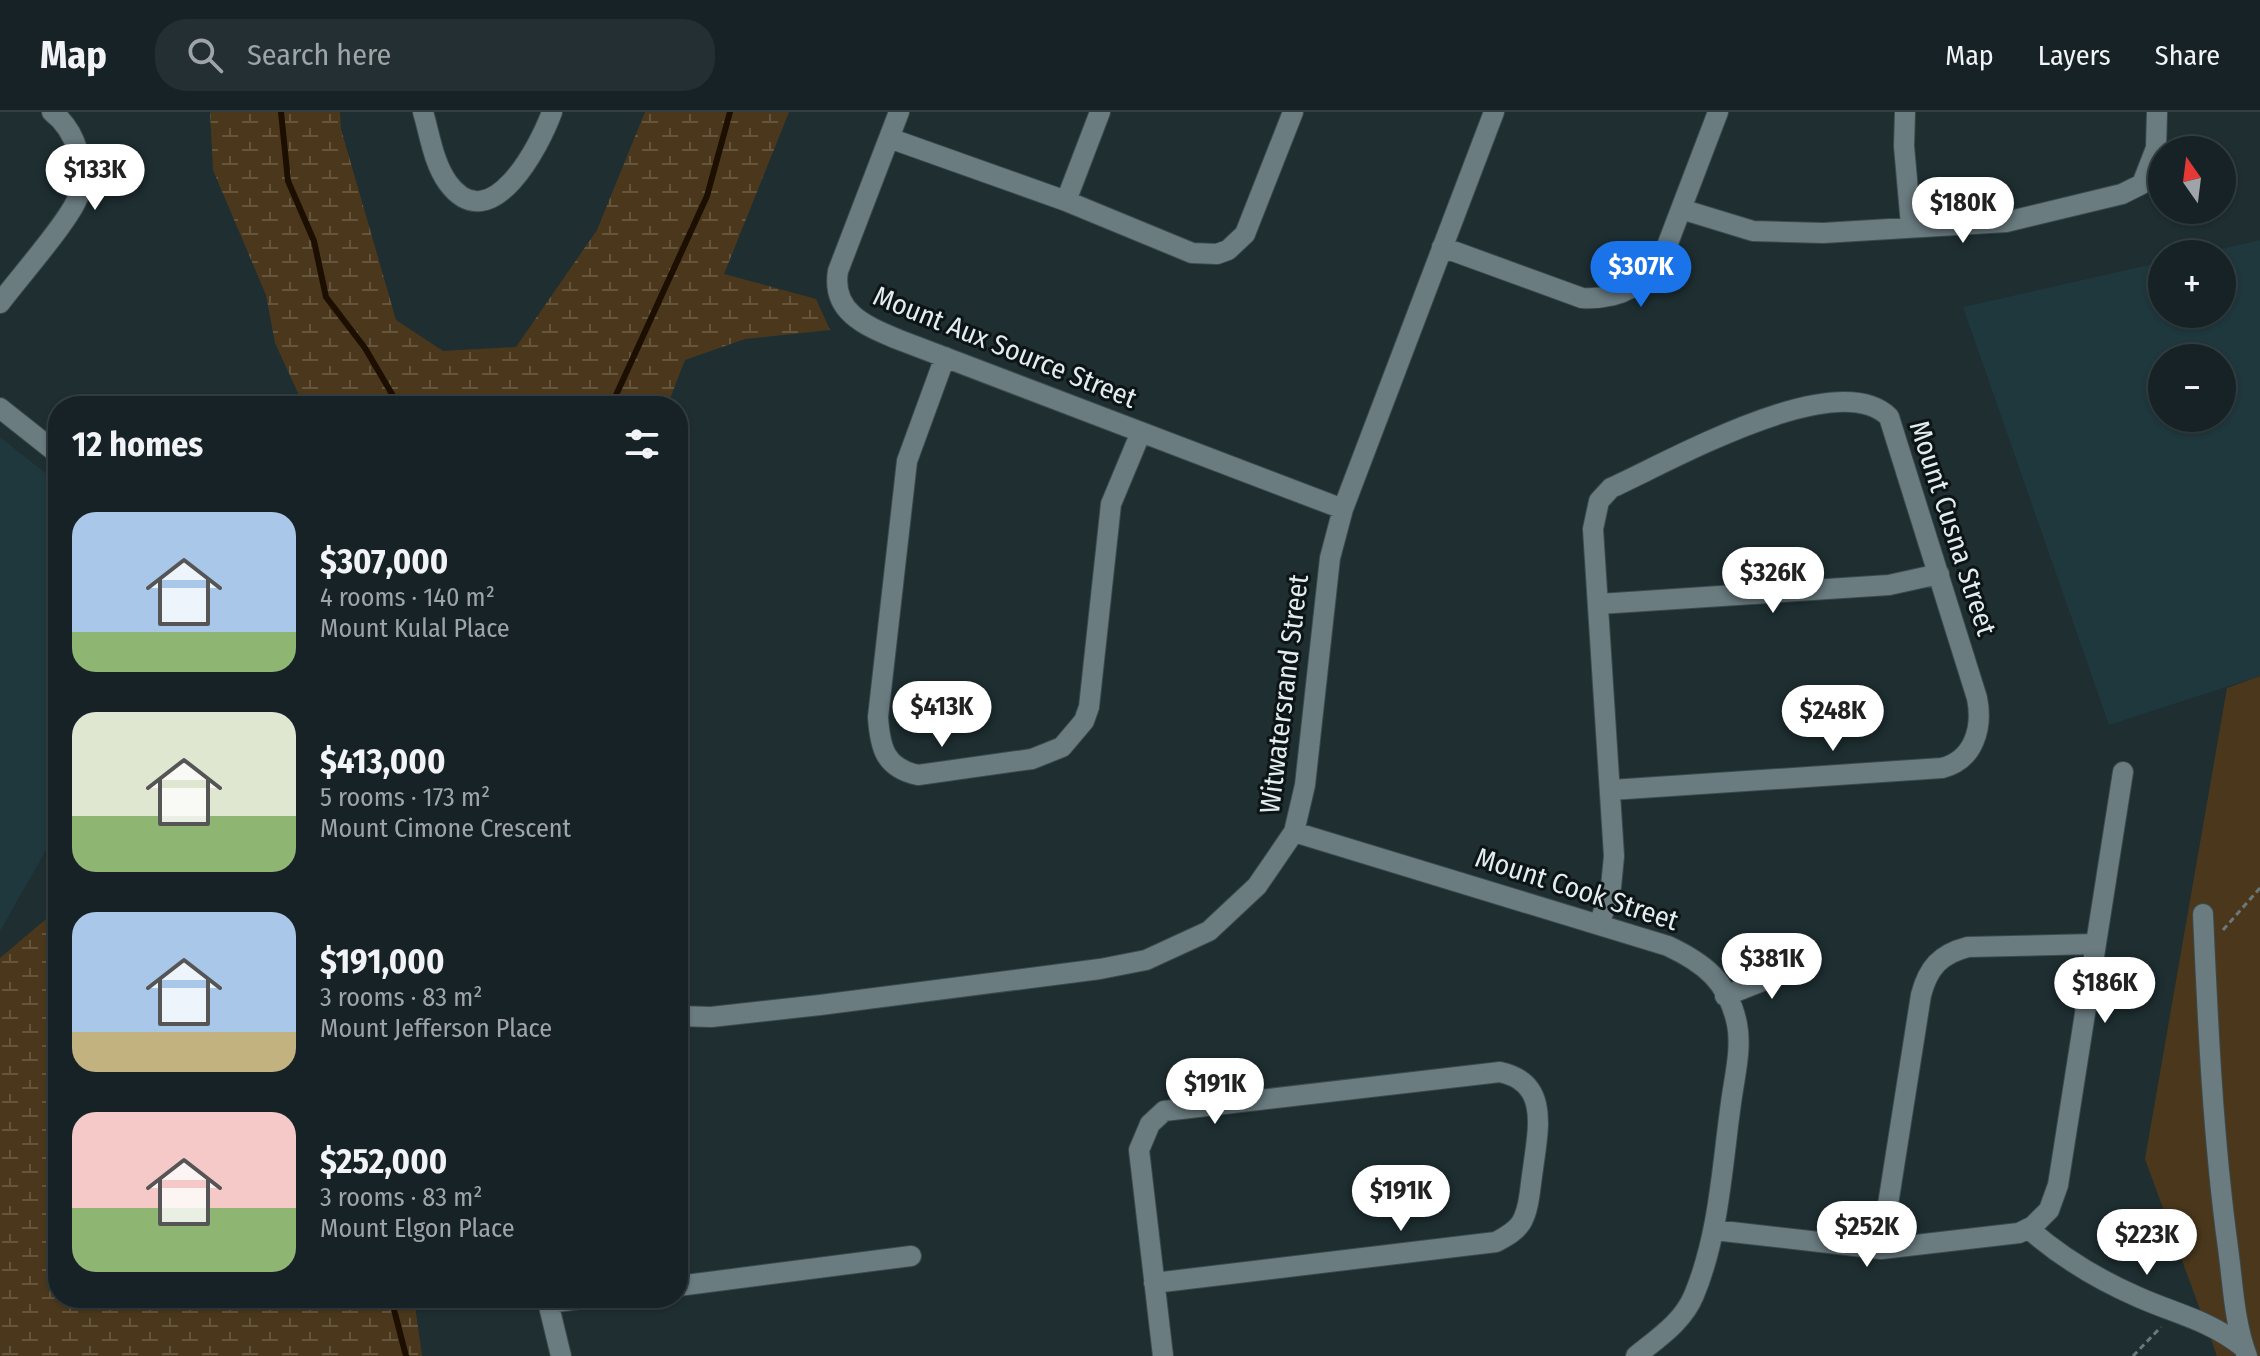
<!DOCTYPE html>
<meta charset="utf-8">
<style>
body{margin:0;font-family:"Fira Sans Condensed",sans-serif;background:#232f32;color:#f1f3f6;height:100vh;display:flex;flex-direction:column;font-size:30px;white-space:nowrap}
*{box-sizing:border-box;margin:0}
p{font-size:26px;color:#9ea4a7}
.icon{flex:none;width:44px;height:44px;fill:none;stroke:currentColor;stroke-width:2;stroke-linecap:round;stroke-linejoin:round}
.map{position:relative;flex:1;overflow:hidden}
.side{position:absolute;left:48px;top:284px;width:640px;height:912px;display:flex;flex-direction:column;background:#162225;border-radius:32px;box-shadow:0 2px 6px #0004,0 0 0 2px #353f42}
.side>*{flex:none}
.needle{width:52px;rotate:346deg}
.controls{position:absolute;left:2148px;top:24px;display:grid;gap:16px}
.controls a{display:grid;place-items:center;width:88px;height:88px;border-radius:50%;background:#162225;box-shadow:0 2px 6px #0004,0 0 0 2px #353f42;font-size:40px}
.price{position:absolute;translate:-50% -68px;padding:0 18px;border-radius:28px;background:#fff;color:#222;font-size:26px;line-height:52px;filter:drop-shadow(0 2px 4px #0008)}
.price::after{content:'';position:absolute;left:50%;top:48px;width:24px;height:18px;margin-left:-12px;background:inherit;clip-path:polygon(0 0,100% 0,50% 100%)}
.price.selected{background:#1a73e8;color:#fff}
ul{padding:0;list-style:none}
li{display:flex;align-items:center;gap:24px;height:200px;padding:0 24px}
li span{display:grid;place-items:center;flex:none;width:224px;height:160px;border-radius:24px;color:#555}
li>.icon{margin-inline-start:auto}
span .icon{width:96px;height:96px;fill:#fffc;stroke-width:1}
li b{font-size:34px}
h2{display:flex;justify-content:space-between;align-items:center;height:96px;padding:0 24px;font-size:34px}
header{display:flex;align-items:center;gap:48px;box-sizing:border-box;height:112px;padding:0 40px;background:#162225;border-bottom:2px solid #353f42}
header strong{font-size:38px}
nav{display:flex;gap:44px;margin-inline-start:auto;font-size:28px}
.search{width:560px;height:72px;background:#232f32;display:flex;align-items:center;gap:20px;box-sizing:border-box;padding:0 28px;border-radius:32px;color:#9ea4a7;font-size:30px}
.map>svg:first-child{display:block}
</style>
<header>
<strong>Map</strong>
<div class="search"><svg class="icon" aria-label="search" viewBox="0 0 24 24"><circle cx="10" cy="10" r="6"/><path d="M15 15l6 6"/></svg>Search here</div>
<nav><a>Map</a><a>Layers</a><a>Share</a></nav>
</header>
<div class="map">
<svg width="2260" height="1244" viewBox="0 0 2260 1244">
<defs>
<pattern id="wetland-marsh" width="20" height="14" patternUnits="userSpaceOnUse" patternTransform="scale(2)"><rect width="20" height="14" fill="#4b381c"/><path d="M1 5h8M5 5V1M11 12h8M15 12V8" fill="none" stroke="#65553d"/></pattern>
</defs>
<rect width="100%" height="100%" fill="#1e2e31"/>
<path fill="#1f383d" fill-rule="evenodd" d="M2260 128V564L2109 613 1963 195 2162 150V202H2222V142H2198ZM2162 246H2222V306H2162Z
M0 325 58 371V717L0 819Z"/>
<path fill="#4b381c" d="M2260 564V1244H2217L2145 1047 2227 576Z"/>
<path fill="url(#wetland-marsh)" d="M210 0H340L341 17 396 208 443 239 516 235 597 118 645 0H789L724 162 816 187 830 218 745 227 685 248 667 294H304L275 231 266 183 213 58Z
M58 797V1186H414L422 1244H0V846Z"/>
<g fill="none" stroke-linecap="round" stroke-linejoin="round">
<path stroke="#1c0f00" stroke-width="6" d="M281 0 288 69 314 129 326 185 365 236 399 294
M611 294 707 84 730 0
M391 1186 406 1244"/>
<g stroke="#3c4a4c" stroke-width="22">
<path id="street" d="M423 0C430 23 433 50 448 71 491 129 540 33 552 0
M899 0 838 159C831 200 866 214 897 227L1343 397
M1905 0 1904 34 1911 113
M889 26 1066 89 1192 141 1217 142 1228 138 1245 122 1293 0
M1066 89 1100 0
M1681 97 1753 119 1823 121 2006 110 2122 82 2142 72 2156 36 2157 0
M1442 135 1582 186C1621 188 1646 173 1665 139L1718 0
M0 191C17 168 70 108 78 85 87 55 76 18 52 0
M945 245 907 349 878 605C880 636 885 656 918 663L1032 647 1062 635 1084 609 1089 595 1111 392 1141 320
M0 296 58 342
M1599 492 1889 473 1939 462
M1294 720 1668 834C1704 851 1728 869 1737 912 1742 937 1734 967 1731 991 1722 1055 1719 1123 1694 1183 1683 1210 1658 1226 1636 1244
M2203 802C2208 914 2213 1026 2228 1136 2233 1172 2234 1210 2247 1244
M1600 811 1611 775 1614 744 1593 417 1599 389 1611 376C1669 350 1837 253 1889 305L1977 586C1983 616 1974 648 1942 656L1611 678
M1725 884 1802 853
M678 904 711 905 820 893 1100 857 1146 848 1209 819 1257 774 1294 720 1305 673 1330 446 1343 397 1494 0
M2029 1117C2061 1145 2099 1168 2138 1185 2176 1202 2209 1208 2243 1235
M1714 1118 1881 1137 2019 1121 2033 1114 2049 1098 2058 1073 2123 660
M1881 1137 1921 883C1928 856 1940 842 1968 835L2095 832
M1154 1171 1496 1130C1505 1125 1515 1120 1521 1111 1530 1096 1530 1074 1533 1057 1538 1017 1550 971 1500 960L1164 999 1150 1012 1139 1038 1163 1244
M678 1174 911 1144
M547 1186 561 1244
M548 1191 587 1186"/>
</g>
<path stroke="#6a787b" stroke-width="3" stroke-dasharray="6 4" stroke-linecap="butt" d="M2223 818 2260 776
M2133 1244 2161 1215"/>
<use href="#street" stroke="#6a7c80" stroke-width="20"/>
</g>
<g text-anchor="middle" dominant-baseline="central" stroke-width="6" stroke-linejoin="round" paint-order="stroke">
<g font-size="28" fill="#e3edef" stroke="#0d1416">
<text transform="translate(1005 235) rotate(22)">Mount Aux Source Street</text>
<text transform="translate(1953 416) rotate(72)">Mount Cusna Street</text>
<text transform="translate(1284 582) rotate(-83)">Witwatersrand Street</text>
<text transform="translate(1577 777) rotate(18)">Mount Cook Street</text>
</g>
</g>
</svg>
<div class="controls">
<a><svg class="needle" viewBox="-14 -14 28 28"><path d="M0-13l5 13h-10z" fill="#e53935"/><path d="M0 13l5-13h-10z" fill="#9ea4a7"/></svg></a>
<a>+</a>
<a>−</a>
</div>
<b class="price" style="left:95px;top:100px">$133K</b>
<b class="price" style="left:1963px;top:133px">$180K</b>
<b class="price selected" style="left:1641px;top:197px">$307K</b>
<b class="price" style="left:1773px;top:503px">$326K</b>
<b class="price" style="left:942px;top:637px">$413K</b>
<b class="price" style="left:1833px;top:641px">$248K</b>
<b class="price" style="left:1772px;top:889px">$381K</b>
<b class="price" style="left:2105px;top:913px">$186K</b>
<b class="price" style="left:1215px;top:1014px">$191K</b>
<b class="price" style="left:1401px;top:1121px">$191K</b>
<b class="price" style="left:1867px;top:1157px">$252K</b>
<b class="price" style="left:2147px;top:1165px">$223K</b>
<section class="side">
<h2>12 homes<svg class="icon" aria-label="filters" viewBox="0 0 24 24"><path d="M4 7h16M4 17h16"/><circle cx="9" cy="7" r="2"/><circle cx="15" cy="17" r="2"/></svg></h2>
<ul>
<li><span style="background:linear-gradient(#a9c7e8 75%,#8fb573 0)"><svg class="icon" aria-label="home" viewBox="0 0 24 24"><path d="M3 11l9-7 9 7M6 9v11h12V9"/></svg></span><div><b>$307,000</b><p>4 rooms · 140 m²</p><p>Mount Kulal Place</p></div></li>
<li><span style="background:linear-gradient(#dfe7d0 65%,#8fb573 0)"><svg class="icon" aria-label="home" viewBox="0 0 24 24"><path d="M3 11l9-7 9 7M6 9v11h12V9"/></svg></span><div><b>$413,000</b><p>5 rooms · 173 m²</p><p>Mount Cimone Crescent</p></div></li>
<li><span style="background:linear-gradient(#a9c7e8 75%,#c2b280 0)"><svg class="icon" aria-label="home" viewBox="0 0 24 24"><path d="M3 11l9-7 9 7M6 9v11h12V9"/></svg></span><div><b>$191,000</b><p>3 rooms · 83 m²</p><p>Mount Jefferson Place</p></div></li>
<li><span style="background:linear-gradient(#f6c9c9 60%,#8fb573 0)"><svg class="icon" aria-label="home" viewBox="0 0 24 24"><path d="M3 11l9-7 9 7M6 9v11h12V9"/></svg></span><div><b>$252,000</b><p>3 rooms · 83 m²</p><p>Mount Elgon Place</p></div></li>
</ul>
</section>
</div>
